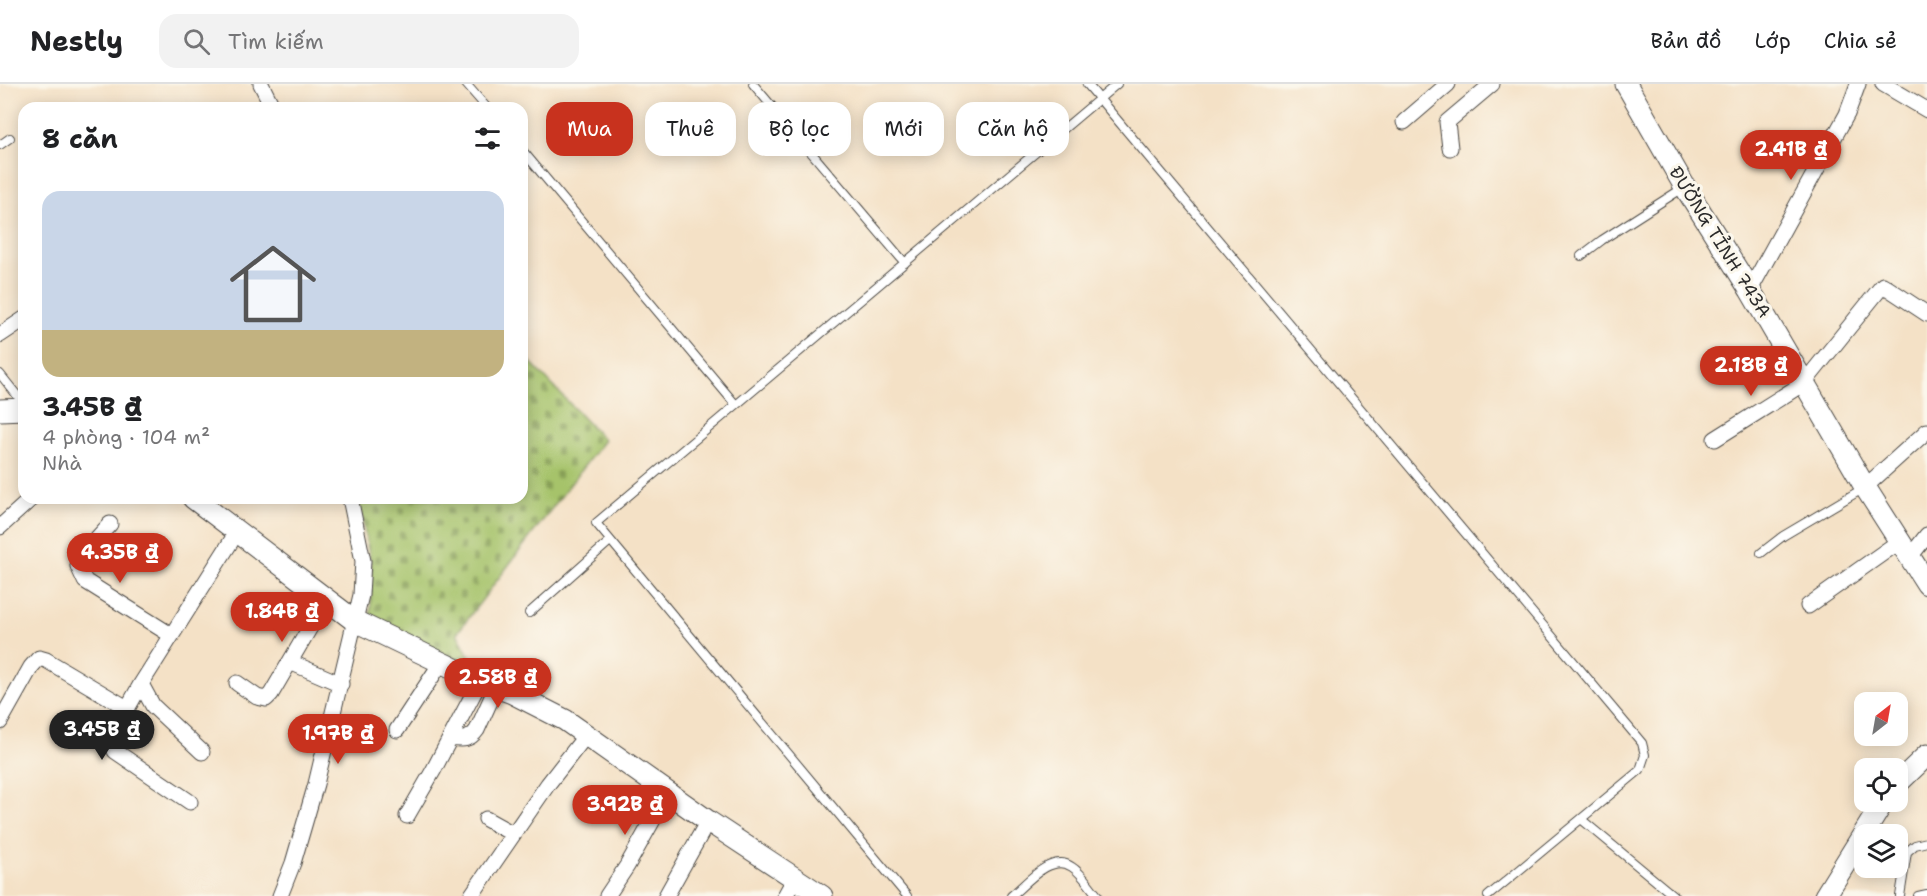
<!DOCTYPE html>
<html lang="vi">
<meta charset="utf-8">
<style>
body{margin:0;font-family:"Shantell Sans",sans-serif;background:#f2f2f2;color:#202124;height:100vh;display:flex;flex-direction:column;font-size:22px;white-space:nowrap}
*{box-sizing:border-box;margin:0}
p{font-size:20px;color:#757577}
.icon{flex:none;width:33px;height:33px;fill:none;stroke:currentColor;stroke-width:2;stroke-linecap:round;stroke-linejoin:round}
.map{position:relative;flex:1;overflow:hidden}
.sheet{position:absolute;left:18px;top:18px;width:510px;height:402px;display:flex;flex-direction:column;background:#fff;border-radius:18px;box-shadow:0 3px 15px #0003}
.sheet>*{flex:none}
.guide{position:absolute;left:546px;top:18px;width:570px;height:54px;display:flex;gap:12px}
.needle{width:39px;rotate:31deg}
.tools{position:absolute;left:1854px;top:608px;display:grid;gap:12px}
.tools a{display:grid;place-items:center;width:54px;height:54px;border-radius:12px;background:#fff;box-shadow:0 3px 15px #0003;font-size:30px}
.price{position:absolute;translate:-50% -51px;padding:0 14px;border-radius:21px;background:#c8321e;color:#fff;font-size:20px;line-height:39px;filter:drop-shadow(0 2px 3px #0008)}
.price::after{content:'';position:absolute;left:50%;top:36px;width:18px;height:14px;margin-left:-9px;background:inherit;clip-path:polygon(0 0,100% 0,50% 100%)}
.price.active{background:#222;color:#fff}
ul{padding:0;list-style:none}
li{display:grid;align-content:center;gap:12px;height:318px;padding:0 24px}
li span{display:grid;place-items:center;height:186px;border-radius:18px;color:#555}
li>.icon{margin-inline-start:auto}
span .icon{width:108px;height:108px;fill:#fffc;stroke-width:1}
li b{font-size:26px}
h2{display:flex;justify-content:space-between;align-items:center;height:72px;padding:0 24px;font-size:26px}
.tag{padding:0 21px;border-radius:18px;background:#fff;box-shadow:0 3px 15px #0003;font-size:21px;line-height:54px}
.tag.active{background:#c8321e;color:#fff}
header{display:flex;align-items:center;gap:36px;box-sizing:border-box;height:84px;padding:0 30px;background:#fff;border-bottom:2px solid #e0e0e0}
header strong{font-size:28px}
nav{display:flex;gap:33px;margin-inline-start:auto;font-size:21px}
.search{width:420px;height:54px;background:#f2f2f2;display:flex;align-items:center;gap:15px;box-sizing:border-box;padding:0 21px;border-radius:18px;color:#757577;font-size:22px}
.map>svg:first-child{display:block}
</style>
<header>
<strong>Nestly</strong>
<div class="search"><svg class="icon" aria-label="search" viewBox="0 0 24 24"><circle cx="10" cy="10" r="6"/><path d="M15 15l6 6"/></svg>Tìm kiếm</div>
<nav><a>Bản đồ</a><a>Lớp</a><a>Chia sẻ</a></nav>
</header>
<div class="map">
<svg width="1927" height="812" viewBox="0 0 1927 812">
<defs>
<pattern id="cemetery-stones" width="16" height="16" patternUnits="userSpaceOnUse" patternTransform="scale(1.5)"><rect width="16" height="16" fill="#a6c36a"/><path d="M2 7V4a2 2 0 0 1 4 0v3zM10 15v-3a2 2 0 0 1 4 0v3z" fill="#879f57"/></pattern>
</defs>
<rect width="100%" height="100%" fill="#fbf7ec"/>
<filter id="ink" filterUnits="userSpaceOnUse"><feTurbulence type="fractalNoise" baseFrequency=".0167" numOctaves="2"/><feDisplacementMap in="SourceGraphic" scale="12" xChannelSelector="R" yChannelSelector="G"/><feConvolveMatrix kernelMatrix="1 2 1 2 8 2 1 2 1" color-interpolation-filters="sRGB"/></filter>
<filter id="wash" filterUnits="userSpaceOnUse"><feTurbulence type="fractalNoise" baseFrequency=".008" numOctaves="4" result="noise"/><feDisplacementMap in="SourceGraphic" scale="24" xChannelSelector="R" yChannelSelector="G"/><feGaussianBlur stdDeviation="1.35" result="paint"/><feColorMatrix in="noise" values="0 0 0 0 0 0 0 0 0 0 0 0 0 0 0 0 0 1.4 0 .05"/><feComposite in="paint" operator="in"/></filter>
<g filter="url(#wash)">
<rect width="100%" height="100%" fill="#f4e1c6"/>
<path fill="url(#cemetery-stones)" stroke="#68774a" stroke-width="1.5" d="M522 269 604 356 457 549 476 585 370 539 372 485 358 414H522Z"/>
</g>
<g filter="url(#ink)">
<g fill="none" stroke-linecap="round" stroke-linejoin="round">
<g stroke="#494642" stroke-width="10">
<path id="lane" d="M466 0 487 24
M753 0 905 179
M1087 0 1642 659 1645 671 1640 686 1488 812
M0 61 10 54
M522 66 736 321
M1581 172 1602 156 1683 104
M0 290 24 320
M1761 469 1783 452 1864 404
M529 529 610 457
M1581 735 1674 812
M907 812 596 439 1117 0
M1011 812C1026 800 1051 768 1072 783 1082 789 1090 803 1098 812
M1900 812 1907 768 1915 761 1927 758
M1918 812 1927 810"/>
</g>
<g stroke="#494642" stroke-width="17">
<path id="street" d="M261 0 273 24
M1883 0 1927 26
M1404 38 1448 0
M1450 64 1447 38 1492 0
M1750 206 1847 30 1858 0
M0 251 24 235
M1715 355 1804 299 1883 201 1927 230
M1865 403 1927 347
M110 440 90 462 78 482 85 497 171 551
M0 443 32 414
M1910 473 1927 451
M1808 522 1900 457
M290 578 341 600
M237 599 257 613 266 615 271 610 326 516
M141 600 113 650C111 656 112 661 115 667L190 718
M0 638 31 583 39 574 46 576 127 624
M397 646 441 579
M451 654C463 656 470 656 477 646L496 604
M202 668 153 622 141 600 237 448
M407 732 433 687 480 597
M486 735 513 750
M280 812 293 779 316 700 361 511 363 477 350 414
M471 812 548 700 587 650
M607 812 627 782 668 709
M666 812 708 737
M785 812 795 794"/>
</g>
<g stroke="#494642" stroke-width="23">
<path id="secondary" d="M1626 0 1685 103 1750 206 1865 403 1927 500
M0 326 24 325
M193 414 355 537 480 597 512 609 565 636 708 737 822 812
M1898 699 1927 671
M1825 812 1884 717"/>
</g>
<use href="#lane" stroke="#fff" stroke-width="8"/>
<use href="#street" stroke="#fff" stroke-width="15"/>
<use href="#secondary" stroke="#fff" stroke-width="21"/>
</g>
</g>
<g text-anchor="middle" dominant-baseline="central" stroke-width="6" stroke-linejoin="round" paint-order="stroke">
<g font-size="18" fill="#2b2b2b" stroke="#fbf7ec">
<text transform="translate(1720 158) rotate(58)">ĐƯỜNG TỈNH 743A</text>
</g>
</g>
</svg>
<div class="tools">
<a><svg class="needle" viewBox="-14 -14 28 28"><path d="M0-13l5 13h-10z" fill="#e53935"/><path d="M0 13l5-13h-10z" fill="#757577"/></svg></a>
<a><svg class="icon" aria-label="locate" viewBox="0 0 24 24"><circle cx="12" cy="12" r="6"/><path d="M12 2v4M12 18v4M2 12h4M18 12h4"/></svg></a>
<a><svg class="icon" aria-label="layers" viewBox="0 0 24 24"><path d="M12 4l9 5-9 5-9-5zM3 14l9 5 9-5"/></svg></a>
</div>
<b class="price" style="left:1791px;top:97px">2.41B ₫</b>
<b class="price" style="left:1751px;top:313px">2.18B ₫</b>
<b class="price" style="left:120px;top:500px">4.35B ₫</b>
<b class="price" style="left:282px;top:559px">1.84B ₫</b>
<b class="price" style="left:498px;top:625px">2.58B ₫</b>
<b class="price active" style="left:102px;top:677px">3.45B ₫</b>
<b class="price" style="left:338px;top:681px">1.97B ₫</b>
<b class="price" style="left:625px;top:752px">3.92B ₫</b>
<div class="guide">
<a class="tag active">Mua</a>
<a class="tag">Thuê</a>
<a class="tag">Bộ lọc</a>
<a class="tag">Mới</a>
<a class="tag">Căn hộ</a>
</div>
<section class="sheet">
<h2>8 căn<svg class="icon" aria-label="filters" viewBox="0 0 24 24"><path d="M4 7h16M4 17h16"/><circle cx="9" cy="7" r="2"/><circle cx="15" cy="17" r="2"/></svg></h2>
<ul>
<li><span style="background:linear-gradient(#c9d6e8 75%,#c2b280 0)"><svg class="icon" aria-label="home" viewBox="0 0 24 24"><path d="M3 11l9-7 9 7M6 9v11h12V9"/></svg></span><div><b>3.45B ₫</b><p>4 phòng · 104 m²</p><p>Nhà</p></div></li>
</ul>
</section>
</div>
